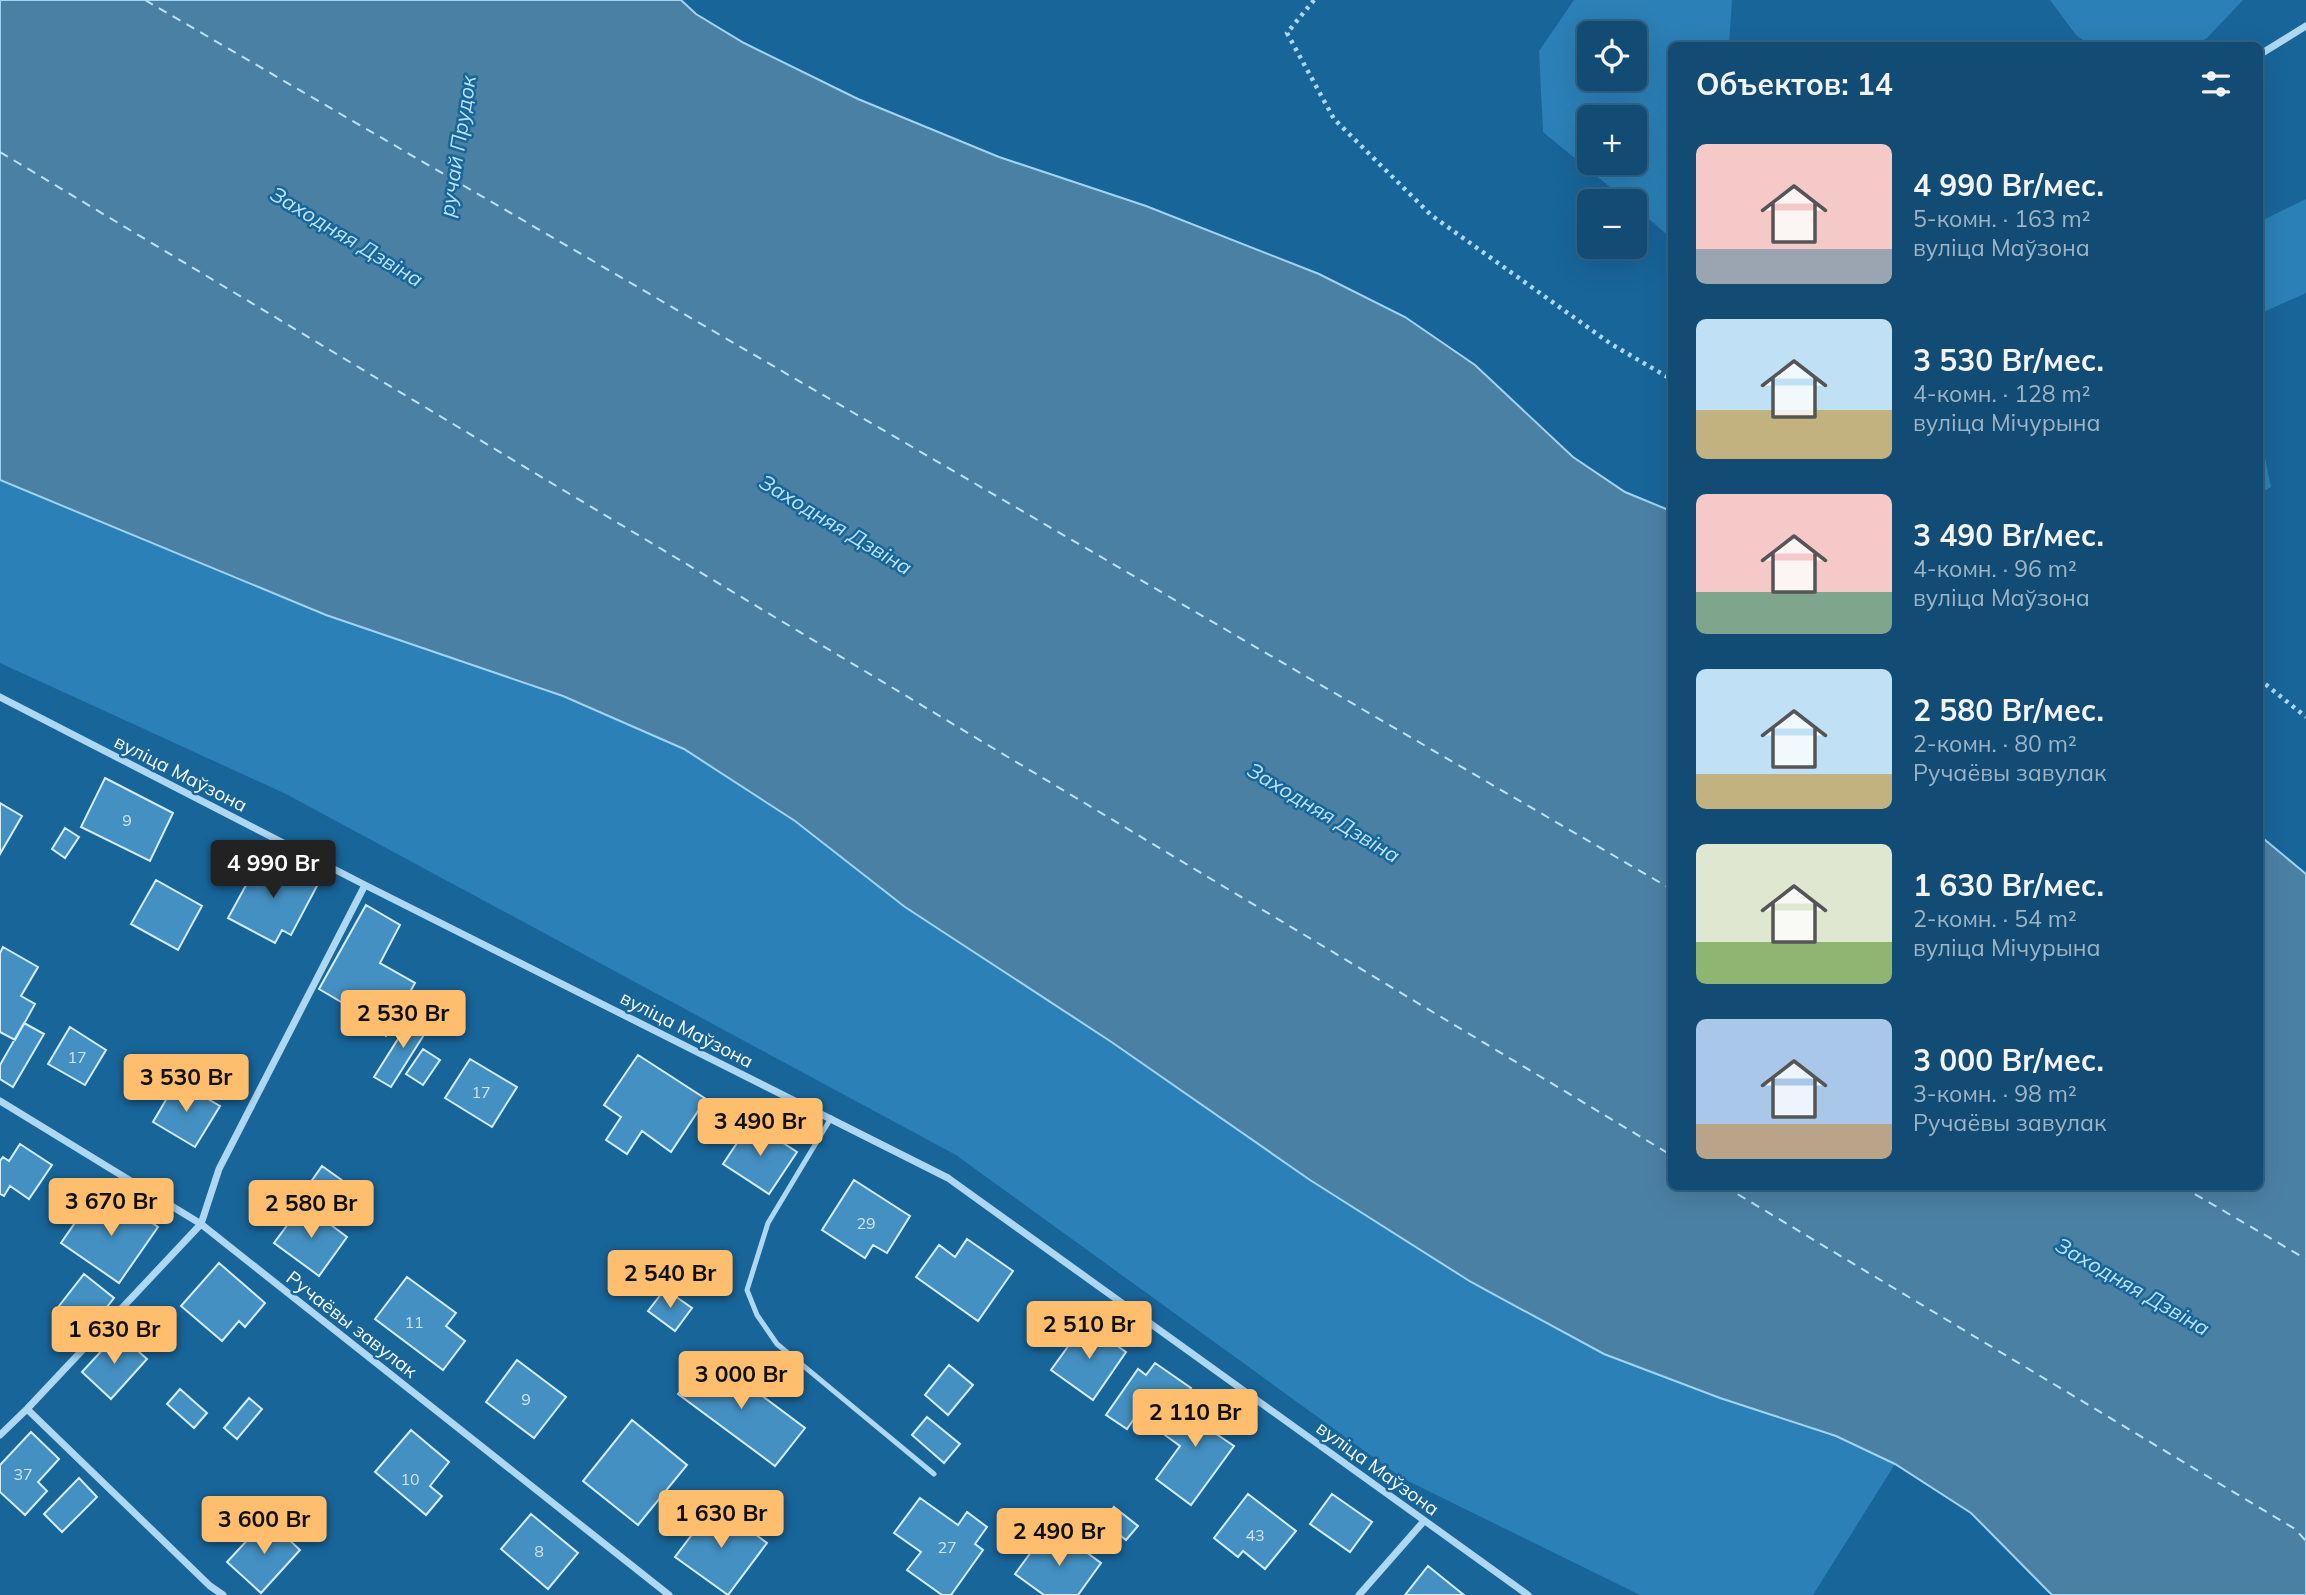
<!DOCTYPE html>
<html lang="ru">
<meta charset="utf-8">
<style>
body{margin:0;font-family:Mulish,sans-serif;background:#1f567c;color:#f1f3f6;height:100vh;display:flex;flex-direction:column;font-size:26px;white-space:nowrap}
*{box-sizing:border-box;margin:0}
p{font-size:23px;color:#9cb4c5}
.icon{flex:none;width:38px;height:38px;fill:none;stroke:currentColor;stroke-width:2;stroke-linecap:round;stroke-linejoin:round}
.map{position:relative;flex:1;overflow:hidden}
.side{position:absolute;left:1668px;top:42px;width:595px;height:1148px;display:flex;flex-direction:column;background:#124c74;border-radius:10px;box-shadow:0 7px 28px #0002,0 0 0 2px #316386}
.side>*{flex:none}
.buttons{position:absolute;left:1577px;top:21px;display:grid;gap:14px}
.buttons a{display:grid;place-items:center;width:70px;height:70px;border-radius:10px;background:#124c74;box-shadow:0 7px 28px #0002,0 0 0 2px #316386;font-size:35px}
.price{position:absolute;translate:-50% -60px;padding:0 16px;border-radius:7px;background:#ffbe6d;color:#111;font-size:23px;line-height:46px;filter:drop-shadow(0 2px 4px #0008)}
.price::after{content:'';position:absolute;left:50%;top:42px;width:21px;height:16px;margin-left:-10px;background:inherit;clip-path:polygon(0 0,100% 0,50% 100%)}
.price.current{background:#222;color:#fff}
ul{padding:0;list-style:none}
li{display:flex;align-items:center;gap:21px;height:175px;padding:0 28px}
li span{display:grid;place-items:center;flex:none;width:196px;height:140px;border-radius:10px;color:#555}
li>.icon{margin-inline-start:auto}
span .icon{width:84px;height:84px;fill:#fffc;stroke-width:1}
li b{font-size:30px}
h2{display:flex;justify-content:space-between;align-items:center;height:84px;padding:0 28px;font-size:30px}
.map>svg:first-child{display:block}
</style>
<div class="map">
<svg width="2306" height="1595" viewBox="0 0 2306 1595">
<rect width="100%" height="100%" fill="#18659a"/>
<path fill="#2b80b7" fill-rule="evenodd" d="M1574 0H1732L1729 45 1671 46V238L1635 207 1634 201H1627L1543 132 1539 51ZM1634 33V79H1589V33ZM1634 117V163H1589V117Z
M2050 0H2243L2207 38 2194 45H2090L2076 35Z
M2306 199V293L2259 314V222Z
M2259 429 2271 487 2259 494Z
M0 480 326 615 563 696 684 749 795 821 905 907 1110 1041 1310 1180 1471 1282 1604 1354 1720 1398 1836 1436 1895 1464 1813 1595H1640L1402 1478 956 1155 286 794 0 663Z"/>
<path fill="#4b80a5" stroke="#9fd4f4" stroke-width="2" d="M0 0H681L696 14 744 43 858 99 999 157 1146 206 1319 274 1405 317 1475 365 1573 457 1625 492 1671 511V1186H2259V835L2306 874V1595H2052L1971 1513 1895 1464 1836 1436 1720 1398 1604 1354 1471 1282 1310 1180 1110 1041 905 907 795 821 684 749 563 696 326 615 0 480Z"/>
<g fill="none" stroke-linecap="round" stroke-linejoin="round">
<path stroke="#bce2f8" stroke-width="2" stroke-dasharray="9 7" stroke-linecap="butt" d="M145 0 1671 889
M0 152 1671 1155
M1724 1186 2295 1529 2306 1541
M2181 1186 2306 1259"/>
</g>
<path fill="#4490c2" stroke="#d4edfc" stroke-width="2" d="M105 778 173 813 150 861 81 827Z
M0 803 22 816 0 854Z
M65 828 79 837 65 858 52 849Z
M263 854 318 884 291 935 282 930 275 943 228 918Z
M156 880 202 906 178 950 131 924Z
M366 905 400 925 380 963 415 983 386 1036 349 1015 353 1009 319 989Z
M3 947 38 967 21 996 35 1004 15 1040 0 1032V953Z
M415 1012 432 1022 391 1087 374 1077Z
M24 1023 44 1034 13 1087 0 1079V1065Z
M70 1027 106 1050 85 1085 48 1064Z
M423 1049 440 1060 423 1085 406 1074Z
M638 1055 706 1099 671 1152 642 1131 627 1154 606 1140 621 1117 604 1105Z
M470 1059 517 1087 492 1127 445 1098Z
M177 1081 220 1106 195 1147 153 1122Z
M751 1122 797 1152 769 1194 723 1164Z
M20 1144 52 1165 29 1199 10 1186 4 1196 0 1194V1161L3 1157 9 1161Z
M322 1166 357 1191 346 1207 327 1193 314 1211 299 1199Z
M854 1180 910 1216 887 1253 873 1245 865 1258 822 1230Z
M109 1193 158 1227 119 1283 61 1243 79 1217 88 1223Z
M303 1204 347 1237 319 1276 274 1243Z
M967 1239 1013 1271 978 1321 916 1277 939 1245 955 1257Z
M219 1263 265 1303 245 1327 239 1321 222 1341 181 1306Z
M84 1274 114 1298 89 1330 59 1306Z
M407 1277 456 1313 446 1326 465 1341 443 1370 375 1319Z
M665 1289 692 1308 675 1331 648 1311Z
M1085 1323 1126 1352 1093 1400 1051 1370Z
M118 1333 147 1359 111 1399 82 1372Z
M708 1355 805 1428 775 1466 678 1394Z
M517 1360 566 1397 534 1438 486 1402Z
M1155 1363 1191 1388 1160 1433 1136 1416 1127 1429 1106 1415 1138 1369 1146 1375Z
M949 1365 973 1385 948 1415 925 1395Z
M180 1389 207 1413 194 1428 167 1404Z
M1196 1392 1226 1412 1212 1431 1234 1446 1191 1505 1156 1479 1180 1446 1165 1435Z
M249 1398 262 1409 237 1439 224 1428Z
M927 1417 960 1444 944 1463 912 1435Z
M632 1420 687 1465 638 1525 583 1481Z
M411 1430 449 1462 430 1486 442 1496 426 1515 375 1472Z
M31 1432 59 1459 38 1482 47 1491 25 1515 0 1492V1465Z
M79 1478 97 1497 62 1532 44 1514Z
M1248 1494 1296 1531 1265 1569 1243 1551 1238 1557 1214 1538Z
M1332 1494 1372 1522 1350 1552 1310 1524Z
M920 1498 958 1525 967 1512 987 1527 975 1544 983 1550 951 1595H942L907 1570 921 1552 894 1533Z
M715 1504 767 1543 728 1595 675 1557Z
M1114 1507 1138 1526 1126 1540 1102 1521Z
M531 1514 578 1553 548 1589 501 1549Z
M267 1519 300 1550 261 1593 227 1562Z
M1060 1533 1101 1563 1078 1595H1044L1015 1574 1037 1544 1047 1551Z
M1428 1566 1454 1587 1464 1595H1405Z"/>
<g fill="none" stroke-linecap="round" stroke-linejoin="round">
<path stroke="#add7f2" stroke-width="4.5" stroke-dasharray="3.5 5" stroke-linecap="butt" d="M1314 0 1287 33 1334 119 1431 215 1611 344 1671 379
M2259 679 2306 717"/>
<path stroke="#add7f2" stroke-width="5" d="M831 1118 768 1223 747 1290 757 1315 777 1344 934 1474"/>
<path stroke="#add7f2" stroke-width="7" d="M2259 55 2306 26
M0 697 365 885 948 1178 1528 1595
M0 1101 201 1224 669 1595
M27 1409 210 1586 223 1595
M0 1435 27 1409 201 1224 219 1169 365 885
M1359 1595 1424 1521"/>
</g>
<g text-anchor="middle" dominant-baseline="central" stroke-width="5" stroke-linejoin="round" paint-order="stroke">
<g font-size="16" fill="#d0e3f0">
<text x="127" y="820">9</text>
<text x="77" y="1057">17</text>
<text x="481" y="1092">17</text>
<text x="866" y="1223">29</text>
<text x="414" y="1322">11</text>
<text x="526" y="1399">9</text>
<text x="23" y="1474">37</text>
<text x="410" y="1479">10</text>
<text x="1255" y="1535">43</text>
<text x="947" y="1547">27</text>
<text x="539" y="1551">8</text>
</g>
<g font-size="19" fill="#fff" stroke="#18659a">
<text transform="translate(181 773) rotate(27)">вуліца Маўзона</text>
<text transform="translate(687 1029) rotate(27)">вуліца Маўзона</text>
<text transform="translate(352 1324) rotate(38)">Ручаёвы завулак</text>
<text transform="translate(1378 1468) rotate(36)">вуліца Маўзона</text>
</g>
<g font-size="21" font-style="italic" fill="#bce2f8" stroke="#18659a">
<text transform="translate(457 146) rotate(-81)">ручай Прудок</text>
<text transform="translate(347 236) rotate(31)">Заходняя Дзвіна</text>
<text transform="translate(836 524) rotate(31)">Заходняя Дзвіна</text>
<text transform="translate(1324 812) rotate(31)">Заходняя Дзвіна</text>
<text transform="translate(2133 1286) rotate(30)">Заходняя Дзвіна</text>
</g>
</g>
</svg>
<div class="buttons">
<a><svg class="icon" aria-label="locate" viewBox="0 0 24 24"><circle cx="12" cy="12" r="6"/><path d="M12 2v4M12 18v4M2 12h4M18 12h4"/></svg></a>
<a>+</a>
<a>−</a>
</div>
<b class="price current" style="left:273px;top:900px">4 990 Br</b>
<b class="price" style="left:403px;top:1050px">2 530 Br</b>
<b class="price" style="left:186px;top:1114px">3 530 Br</b>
<b class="price" style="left:760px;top:1158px">3 490 Br</b>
<b class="price" style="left:111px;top:1238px">3 670 Br</b>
<b class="price" style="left:311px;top:1240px">2 580 Br</b>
<b class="price" style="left:670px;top:1310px">2 540 Br</b>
<b class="price" style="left:1089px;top:1361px">2 510 Br</b>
<b class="price" style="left:114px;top:1366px">1 630 Br</b>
<b class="price" style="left:741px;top:1411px">3 000 Br</b>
<b class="price" style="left:1195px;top:1449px">2 110 Br</b>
<b class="price" style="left:721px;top:1550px">1 630 Br</b>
<b class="price" style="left:264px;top:1556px">3 600 Br</b>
<b class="price" style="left:1059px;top:1568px">2 490 Br</b>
<section class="side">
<h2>Объектов: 14<svg class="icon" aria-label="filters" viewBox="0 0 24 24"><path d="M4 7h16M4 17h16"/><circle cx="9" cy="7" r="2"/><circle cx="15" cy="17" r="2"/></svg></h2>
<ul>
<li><span style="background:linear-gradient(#f6c9c9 75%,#9aa5b1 0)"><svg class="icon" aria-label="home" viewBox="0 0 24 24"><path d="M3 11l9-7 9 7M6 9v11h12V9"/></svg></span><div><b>4 990 Br/мес.</b><p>5-комн. · 163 m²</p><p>вуліца Маўзона</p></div></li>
<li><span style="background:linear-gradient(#bfe0f5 65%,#c2b280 0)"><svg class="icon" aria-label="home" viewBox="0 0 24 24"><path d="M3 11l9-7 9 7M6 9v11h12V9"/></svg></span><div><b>3 530 Br/мес.</b><p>4-комн. · 128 m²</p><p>вуліца Мічурына</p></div></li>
<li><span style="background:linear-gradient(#f6c9c9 70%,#7fa58c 0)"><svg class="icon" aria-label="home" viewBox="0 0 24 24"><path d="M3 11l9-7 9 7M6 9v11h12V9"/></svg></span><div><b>3 490 Br/мес.</b><p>4-комн. · 96 m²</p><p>вуліца Маўзона</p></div></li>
<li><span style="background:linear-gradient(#bfe0f5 75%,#c2b280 0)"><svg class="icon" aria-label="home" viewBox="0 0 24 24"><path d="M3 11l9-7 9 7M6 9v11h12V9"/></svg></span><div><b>2 580 Br/мес.</b><p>2-комн. · 80 m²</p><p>Ручаёвы завулак</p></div></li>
<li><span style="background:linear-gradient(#dfe7d0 70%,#8fb573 0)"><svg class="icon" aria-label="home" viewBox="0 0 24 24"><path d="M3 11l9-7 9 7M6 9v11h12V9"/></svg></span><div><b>1 630 Br/мес.</b><p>2-комн. · 54 m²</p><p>вуліца Мічурына</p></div></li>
<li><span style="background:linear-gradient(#a9c7e8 75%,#b9a48a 0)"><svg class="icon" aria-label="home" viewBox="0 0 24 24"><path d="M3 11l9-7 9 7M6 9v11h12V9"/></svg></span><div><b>3 000 Br/мес.</b><p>3-комн. · 98 m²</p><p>Ручаёвы завулак</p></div></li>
</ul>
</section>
</div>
